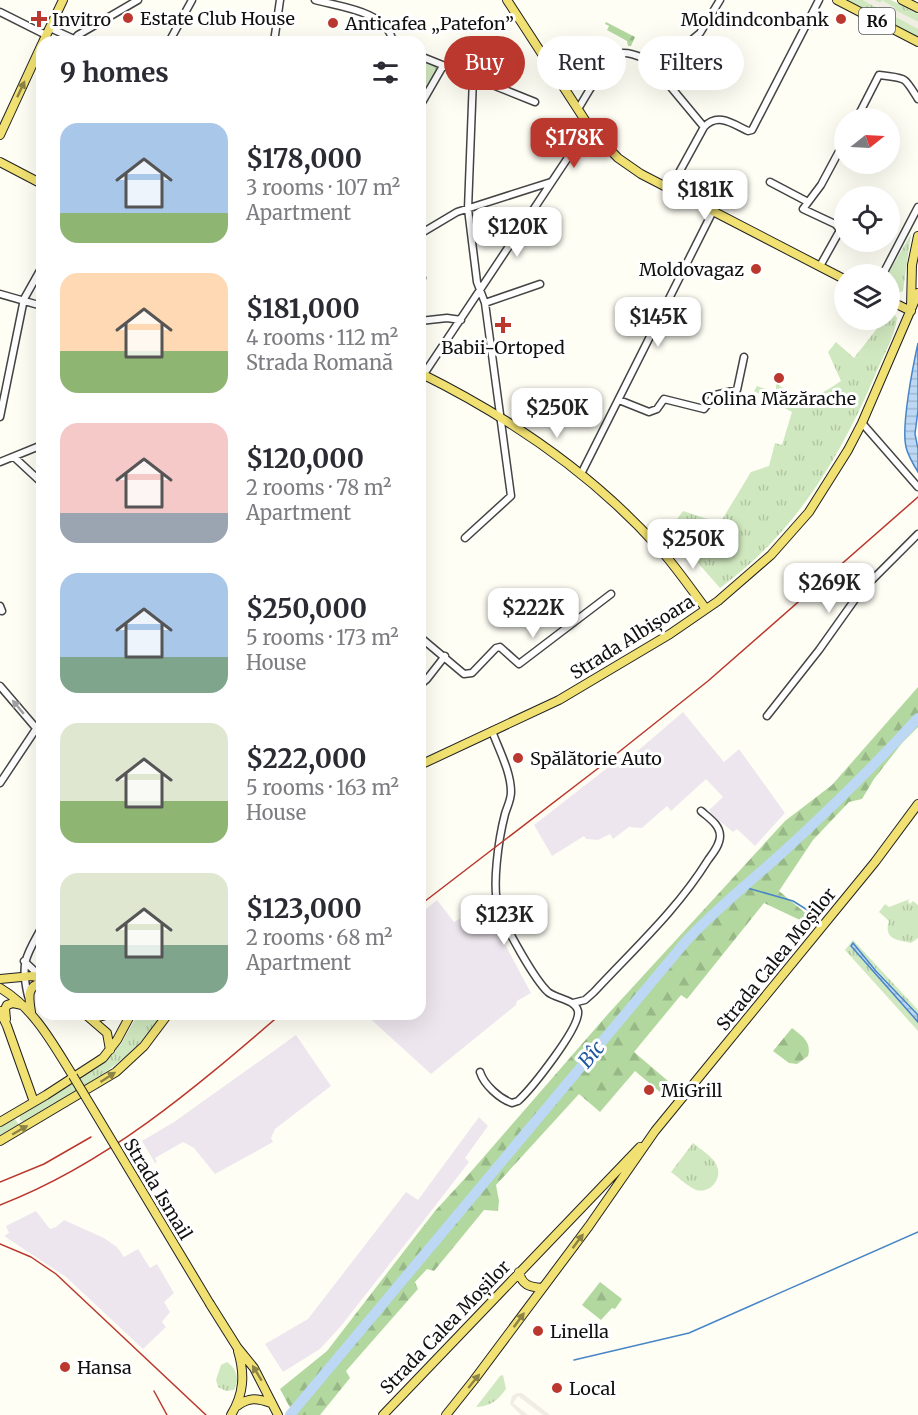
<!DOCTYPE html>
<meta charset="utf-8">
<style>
body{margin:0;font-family:Merriweather,serif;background:#f7f7f7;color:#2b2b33;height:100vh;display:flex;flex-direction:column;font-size:22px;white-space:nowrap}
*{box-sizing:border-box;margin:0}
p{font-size:20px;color:#7c7c81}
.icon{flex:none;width:33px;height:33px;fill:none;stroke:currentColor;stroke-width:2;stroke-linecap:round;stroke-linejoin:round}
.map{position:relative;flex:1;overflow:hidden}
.panel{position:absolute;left:36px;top:36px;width:390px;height:984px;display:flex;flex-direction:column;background:#fff;border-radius:18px;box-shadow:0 6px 24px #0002}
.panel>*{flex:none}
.guide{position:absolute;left:444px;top:36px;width:384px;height:54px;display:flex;gap:12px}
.needle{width:39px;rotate:72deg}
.tools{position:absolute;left:834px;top:108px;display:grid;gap:12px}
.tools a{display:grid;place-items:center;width:66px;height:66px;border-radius:50%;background:#fff;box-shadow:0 6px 24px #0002;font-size:30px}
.price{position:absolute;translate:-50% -51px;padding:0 14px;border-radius:12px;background:#fff;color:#222;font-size:20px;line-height:39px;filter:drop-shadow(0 2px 3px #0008)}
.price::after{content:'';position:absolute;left:50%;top:36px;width:18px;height:14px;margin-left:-9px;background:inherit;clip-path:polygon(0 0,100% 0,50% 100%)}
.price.active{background:#bb382f;color:#fff}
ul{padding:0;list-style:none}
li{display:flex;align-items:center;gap:18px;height:150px;padding:0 24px}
li span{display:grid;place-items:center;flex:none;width:168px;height:120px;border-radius:18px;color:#555}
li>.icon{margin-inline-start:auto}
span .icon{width:72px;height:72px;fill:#fffc;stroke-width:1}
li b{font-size:26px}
h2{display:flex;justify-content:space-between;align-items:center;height:72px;padding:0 24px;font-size:26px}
.tag{padding:0 21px;border-radius:27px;background:#fff;box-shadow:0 6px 24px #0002;font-size:21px;line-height:54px}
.tag.active{background:#bb382f;color:#fff}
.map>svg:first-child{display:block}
</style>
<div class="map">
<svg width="918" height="1415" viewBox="0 0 918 1415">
<defs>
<pattern id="grass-tufts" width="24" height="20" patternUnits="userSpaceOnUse" patternTransform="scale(1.5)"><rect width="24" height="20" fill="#d0e8bf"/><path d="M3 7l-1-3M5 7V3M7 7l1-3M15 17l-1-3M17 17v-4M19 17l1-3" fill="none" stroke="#b2c6a3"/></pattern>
<pattern id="forest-firs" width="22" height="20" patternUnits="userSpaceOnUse" patternTransform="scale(1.5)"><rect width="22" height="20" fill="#b2d89f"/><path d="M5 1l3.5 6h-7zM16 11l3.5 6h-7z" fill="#98b888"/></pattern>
<pattern id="water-rules" width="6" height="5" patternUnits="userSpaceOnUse" patternTransform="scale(1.5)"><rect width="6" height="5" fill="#bcd8f4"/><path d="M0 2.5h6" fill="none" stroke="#a1b8d0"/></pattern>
</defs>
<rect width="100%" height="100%" fill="#fefef5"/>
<path fill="#eee6ee" d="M683 712 724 762 739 749 785 813 755 846 737 829 733 832 712 815 709 810 723 797 706 779 671 811 667 806 642 828 629 827 613 839 610 834 598 840 586 839 584 836 552 856 534 825 620 758 627 760Z
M437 900 454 922 489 901 507 932 501 937 531 993 517 1001 516 1005 431 1074 365 1014H420V914Z
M296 1035 331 1086 275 1129 271 1138 273 1142 215 1174 194 1148 183 1142 155 1158 157 1162 155 1163 142 1141 174 1122Z
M479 1117 488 1126 465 1158 469 1162 425 1219 341 1326 320 1349 283 1372 265 1344 308 1319 406 1192 418 1200Z
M36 1211 50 1229 56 1227 64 1220 104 1238 117 1247 124 1257 138 1249 150 1268 157 1264 174 1293 164 1302 170 1312 162 1322 166 1327 143 1349 66 1277 4 1236 9 1233 6 1226Z"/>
<path fill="url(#grass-tufts)" d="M846 0H863L878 8 877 10 890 17 892 15 918 28V37Z
M874 0H891L918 14V22L894 10 895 8 882 1 880 3Z
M420 57 440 67 420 101Z
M911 234 903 291 893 295 890 294 888 274Z
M890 309 897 318C895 336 883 356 876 373 840 458 795 533 720 588L669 530 683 511 720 523 751 472 769 466 775 443 782 445 792 412 754 391 757 386 776 393V383L787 391 786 393C809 404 821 394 841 381L828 352 836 342 854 358 879 326 877 320H890Z
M910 899 908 901 910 904 913 901 918 905V938L911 943C898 940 883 940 889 921L879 912 885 904 889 907Z
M853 940 918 1010V1015L853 944 851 946 918 1022V1031L845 950Z
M138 1014H162C130 1066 75 1091 24 1122L20 1120V1115L102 1064 121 1044Z
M15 1119 19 1125 0 1135V1127Z
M693 1143C701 1150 713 1156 717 1166 723 1180 708 1196 694 1189 686 1185 678 1177 671 1172Z
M227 1362C237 1369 240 1379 234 1390L226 1391 218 1387 216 1380 221 1365Z
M503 1375 506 1389C497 1401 491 1406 476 1407L500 1376Z"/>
<path fill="url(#forest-firs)" d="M606 22 635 37 631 46H628L627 41 607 30 609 26 605 24Z
M918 687V727L902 743 874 779 862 799 849 802 813 840 779 891 809 916 802 921 764 903 687 999 681 995 634 1052 668 1081 660 1092 635 1071 600 1112 579 1094 496 1185 499 1201 498 1211 484 1210 434 1271 427 1269 415 1282 418 1289 346 1371 350 1378 320 1415H294L280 1389 327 1351 435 1211 468 1175 608 1014 785 821 832 785Z
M792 1028C802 1036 812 1042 808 1056L797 1064 789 1063 773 1051Z
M600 1282 622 1299 615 1309 612 1308 601 1320 582 1305Z"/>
<path fill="#f0eee3" d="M863 0H874L880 3 882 0 895 8V10L918 22V29L893 15 891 17 877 10 878 7Z
M517 1393H522L550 1415H543L518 1396 513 1403 528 1415H521L510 1404 512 1396Z"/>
<path fill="url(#water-rules)" stroke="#4785c7" stroke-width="1.5" d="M918 343V410L915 434 918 449V472C913 464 908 456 906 447 901 426 913 366 918 343Z
M853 943 876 971 918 1015V1022L851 946Z"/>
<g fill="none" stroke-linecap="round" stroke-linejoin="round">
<path stroke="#4785c7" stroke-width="1.5" d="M744 887 793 901 809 911
M574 1360 689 1333 918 1232"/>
<path stroke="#bcd8f4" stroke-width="10" d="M290 1415 687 940C717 908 750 882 782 853 829 810 875 765 918 718"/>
<g stroke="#444" stroke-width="9">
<path id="minor" d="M315 0C341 7 387 11 393 42
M0 12 46 35
M50 28 74 39
M72 42 78 35 138 0
M169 42 192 0
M274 42 280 0
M420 56 535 102
M657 69 700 33 720 0
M420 106 443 66
M578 109C584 100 607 58 614 55 625 50 641 56 650 62L704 127
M857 118 879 75C907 79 903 75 918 99
M770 182 808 202
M670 189 704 127C718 112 733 124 748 131L752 130 819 0
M420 234 457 212 551 182
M820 266 839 232V228L835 224 803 209 821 185 844 142
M883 274 918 207
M420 278H422
M0 294 42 306
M485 303 540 284
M420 321 447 318 461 320
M420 380 573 150 592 131
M619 400 649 412 657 409 664 399 704 409 715 395 737 390 744 357
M0 417 24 299 42 267
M862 423 918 487
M14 457 42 483
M0 462 42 445
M581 474 713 211
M465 538 511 496 485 303 477 282 468 209 473 78
M0 606 2 611
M420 637 464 674 472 673 496 648 500 647 519 664 611 594
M420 685 427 679 445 656
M0 686 42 735
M767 716 819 650 861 591 918 534
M0 783 42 720
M24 961 41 977
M28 996C20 962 26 956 42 927
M573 1003 585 1000 594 992C634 949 677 910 708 860 713 853 720 845 720 836 720 825 709 818 701 811
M480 1072C484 1085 500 1099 512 1103L518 1101C531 1089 581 1027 578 1011 575 999 556 999 548 992 534 979 506 928 499 910 491 888 499 837 505 814 507 807 511 800 511 792 511 772 499 750 492 731"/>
</g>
<g stroke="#222" stroke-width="10">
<path id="major" d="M507 0 592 131 618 158 641 174 844 279
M837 0 918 42
M902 0 918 8
M43 42 63 0
M0 135 42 44
M0 162 42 184
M890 301 911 311
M911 306 912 265 918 236
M420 373C509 417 592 473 659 548 676 567 691 589 706 609
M420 765 559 700 670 634 718 601 771 555 809 512 848 450 862 423 918 293
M0 979 32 976 42 978
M0 988C34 1008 53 1044 73 1076
M0 1011 7 1026 34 1102
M31 1012C29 999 26 985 42 983
M85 1014 107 1033 110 1050
M6 1019 5 1009 7 1005 13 1003 22 1005
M91 1019 110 1014
M0 1122 46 1095 103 1058 117 1040 131 1014
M0 1141 116 1072 144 1046 168 1014
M519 1272C522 1285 529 1287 542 1288
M210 1304 237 1347 254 1368 278 1415
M237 1406C249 1397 257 1398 271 1403
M231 1415C244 1394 245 1374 238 1351
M383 1415 640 1147
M446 1415 474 1380 589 1226 655 1131 875 862 918 804"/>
</g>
<use href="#minor" stroke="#fff" stroke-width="6"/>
<use href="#major" stroke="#f1e172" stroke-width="8"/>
<path stroke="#bb382f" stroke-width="1.5" d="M420 905 605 763 708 681 918 497
M0 1182 44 1164 91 1137
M0 1205C107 1164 195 1088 281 1014
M0 1244 31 1257 56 1274 206 1415
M154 1391 167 1415"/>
<g stroke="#222" stroke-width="10" stroke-linecap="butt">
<path id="major-bridge" d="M73 1076 210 1304"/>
</g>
<use href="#major-bridge" stroke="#f1e172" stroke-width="8"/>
</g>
<defs><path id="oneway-solid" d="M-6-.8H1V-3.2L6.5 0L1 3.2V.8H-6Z" transform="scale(1.5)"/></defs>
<g fill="#8c8346">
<use href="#oneway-solid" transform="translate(21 89) rotate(-65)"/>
<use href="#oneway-solid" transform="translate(108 1077) rotate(-33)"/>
<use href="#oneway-solid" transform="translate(20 1130) rotate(-30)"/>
<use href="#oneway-solid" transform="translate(578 1241) rotate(-53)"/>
<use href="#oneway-solid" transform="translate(519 1320) rotate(-54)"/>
<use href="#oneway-solid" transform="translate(257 1373) rotate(-121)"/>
<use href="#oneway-solid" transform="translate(474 1381) rotate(-51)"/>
</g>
<use fill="#a0a0a0" href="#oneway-solid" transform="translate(18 707) rotate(-130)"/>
<g fill="#bb382f" stroke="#fff" stroke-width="2">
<circle cx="128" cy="18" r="6"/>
<path d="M36 10h6v6h6v6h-6v6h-6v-6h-6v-6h6z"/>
<circle cx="841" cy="19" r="6"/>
<circle cx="333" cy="23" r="6"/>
<circle cx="756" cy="269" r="6"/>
<path d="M500 316h6v6h6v6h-6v6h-6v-6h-6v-6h6z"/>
<circle cx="779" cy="378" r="6"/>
<circle cx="518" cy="758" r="6"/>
<circle cx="649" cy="1090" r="6"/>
<circle cx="538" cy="1331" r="6"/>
<circle cx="65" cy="1367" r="6"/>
<circle cx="557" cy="1388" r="6"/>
</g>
<g text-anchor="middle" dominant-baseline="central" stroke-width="6" stroke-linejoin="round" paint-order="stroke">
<rect fill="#fff" stroke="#585858" stroke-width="1.5" x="859" y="8" width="36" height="26" rx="4.5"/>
<g font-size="16" font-weight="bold" fill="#111">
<text x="877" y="21">R6</text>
</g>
<g font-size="18" fill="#111" stroke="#fff" text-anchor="start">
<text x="140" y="18">Estate Club House</text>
<text x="52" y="19">Invitro</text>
<text x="829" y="19" text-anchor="end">Moldindconbank</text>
<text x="345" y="23">Anticafea „Patefon”</text>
<text x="744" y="269" text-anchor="end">Moldovagaz</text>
<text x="503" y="347" text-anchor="middle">Babii-Ortoped</text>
<text x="779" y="398" text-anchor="middle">Colina Măzărache</text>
<text x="530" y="758">Spălătorie Auto</text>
<text x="661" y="1090">MiGrill</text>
<text x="550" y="1331">Linella</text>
<text x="77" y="1367">Hansa</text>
<text x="569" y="1388">Local</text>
</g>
<g font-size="18" fill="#111" stroke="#fff">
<text transform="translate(632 637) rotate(-32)">Strada Albișoara</text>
<text transform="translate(776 959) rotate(-51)">Strada Calea Moșilor</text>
<text transform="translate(158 1189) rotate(59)">Strada Ismail</text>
<text transform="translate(445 1327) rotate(-46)">Strada Calea Moșilor</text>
</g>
<g font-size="20" font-style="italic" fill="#1f579e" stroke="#fff">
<text transform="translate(591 1054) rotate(-50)">Bîc</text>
</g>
</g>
</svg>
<div class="tools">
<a><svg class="needle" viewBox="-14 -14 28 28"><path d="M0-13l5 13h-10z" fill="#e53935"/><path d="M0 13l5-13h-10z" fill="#7c7c81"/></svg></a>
<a><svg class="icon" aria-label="locate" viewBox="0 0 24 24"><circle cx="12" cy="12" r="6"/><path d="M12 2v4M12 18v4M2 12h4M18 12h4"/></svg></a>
<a><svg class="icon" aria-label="layers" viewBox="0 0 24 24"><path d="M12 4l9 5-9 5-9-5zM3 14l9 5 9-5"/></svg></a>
</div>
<b class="price active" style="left:574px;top:169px">$178K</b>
<b class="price" style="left:705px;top:221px">$181K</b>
<b class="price" style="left:517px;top:258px">$120K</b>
<b class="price" style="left:658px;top:348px">$145K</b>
<b class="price" style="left:557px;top:439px">$250K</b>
<b class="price" style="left:693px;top:570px">$250K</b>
<b class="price" style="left:829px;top:614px">$269K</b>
<b class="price" style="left:533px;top:639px">$222K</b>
<b class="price" style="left:504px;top:946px">$123K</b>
<div class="guide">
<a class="tag active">Buy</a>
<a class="tag">Rent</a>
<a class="tag">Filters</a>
</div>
<section class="panel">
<h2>9 homes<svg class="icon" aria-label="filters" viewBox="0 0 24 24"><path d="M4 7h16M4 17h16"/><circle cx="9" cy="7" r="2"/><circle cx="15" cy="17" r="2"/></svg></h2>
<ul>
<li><span style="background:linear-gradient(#a9c7e8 75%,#8fb573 0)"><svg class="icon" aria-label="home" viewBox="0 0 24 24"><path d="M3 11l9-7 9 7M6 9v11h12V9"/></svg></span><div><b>$178,000</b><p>3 rooms · 107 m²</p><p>Apartment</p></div></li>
<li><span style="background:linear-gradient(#ffd9b3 65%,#8fb573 0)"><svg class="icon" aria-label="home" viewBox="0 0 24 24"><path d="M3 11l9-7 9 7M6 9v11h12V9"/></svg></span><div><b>$181,000</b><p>4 rooms · 112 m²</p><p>Strada Romană</p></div></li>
<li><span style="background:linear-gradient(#f6c9c9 75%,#9aa5b1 0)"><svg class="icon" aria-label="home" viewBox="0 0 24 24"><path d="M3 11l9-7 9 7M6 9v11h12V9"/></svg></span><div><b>$120,000</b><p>2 rooms · 78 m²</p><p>Apartment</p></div></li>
<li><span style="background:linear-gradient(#a9c7e8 70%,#7fa58c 0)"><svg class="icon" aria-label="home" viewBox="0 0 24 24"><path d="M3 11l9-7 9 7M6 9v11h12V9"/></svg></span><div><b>$250,000</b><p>5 rooms · 173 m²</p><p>House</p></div></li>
<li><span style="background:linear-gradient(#dfe7d0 65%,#8fb573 0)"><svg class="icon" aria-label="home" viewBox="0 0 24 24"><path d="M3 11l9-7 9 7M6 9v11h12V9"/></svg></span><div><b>$222,000</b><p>5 rooms · 163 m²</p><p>House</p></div></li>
<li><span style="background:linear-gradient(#dfe7d0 60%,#7fa58c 0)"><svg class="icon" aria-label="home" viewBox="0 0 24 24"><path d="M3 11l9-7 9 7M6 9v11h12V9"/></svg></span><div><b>$123,000</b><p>2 rooms · 68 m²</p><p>Apartment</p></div></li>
</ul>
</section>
</div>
